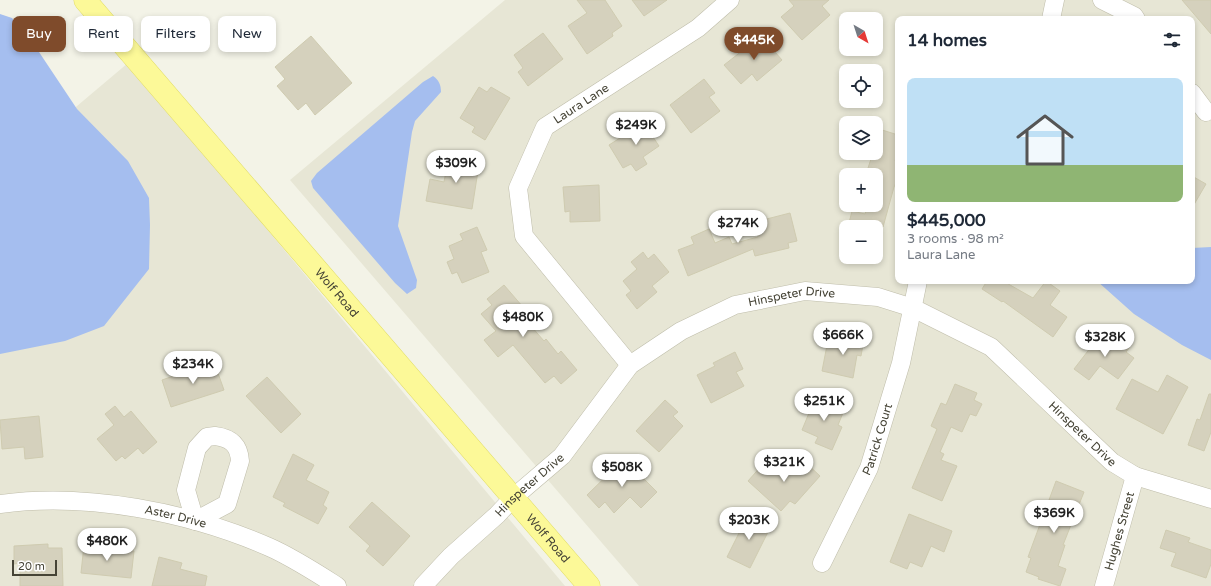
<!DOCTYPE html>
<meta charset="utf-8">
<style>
body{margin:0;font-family:"Varela Round",sans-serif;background:#f6f6f7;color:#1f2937;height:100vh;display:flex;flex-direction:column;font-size:15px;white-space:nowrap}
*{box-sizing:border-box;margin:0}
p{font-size:13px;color:#747a83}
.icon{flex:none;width:22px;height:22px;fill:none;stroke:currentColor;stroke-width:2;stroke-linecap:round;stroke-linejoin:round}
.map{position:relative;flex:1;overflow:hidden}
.side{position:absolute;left:895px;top:16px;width:300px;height:268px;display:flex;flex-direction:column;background:#fff;border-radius:8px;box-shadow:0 2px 6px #0003}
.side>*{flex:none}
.banner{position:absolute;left:12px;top:16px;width:380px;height:36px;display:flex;gap:8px}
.needle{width:26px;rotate:141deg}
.controls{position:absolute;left:839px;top:12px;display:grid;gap:8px}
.controls a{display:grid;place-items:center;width:44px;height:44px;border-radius:8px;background:#fff;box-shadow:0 2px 6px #0003;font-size:20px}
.scale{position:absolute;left:12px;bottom:10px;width:45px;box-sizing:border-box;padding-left:4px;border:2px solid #464436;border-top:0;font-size:11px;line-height:14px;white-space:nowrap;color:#464436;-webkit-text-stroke:3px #fff;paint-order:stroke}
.price{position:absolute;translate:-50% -34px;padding:0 9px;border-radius:14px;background:#fff;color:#222;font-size:13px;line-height:26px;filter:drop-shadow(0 1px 2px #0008)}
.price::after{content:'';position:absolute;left:50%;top:24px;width:12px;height:9px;margin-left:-6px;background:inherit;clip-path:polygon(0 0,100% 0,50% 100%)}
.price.on{background:#7f4b2b;color:#fff}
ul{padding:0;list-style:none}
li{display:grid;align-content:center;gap:8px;height:212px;padding:0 12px}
li span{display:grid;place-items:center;height:124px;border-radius:8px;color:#555}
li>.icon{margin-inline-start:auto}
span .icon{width:72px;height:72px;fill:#fffc;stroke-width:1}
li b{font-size:17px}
h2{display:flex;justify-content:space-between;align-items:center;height:48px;padding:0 12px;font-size:17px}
.pill{padding:0 14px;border-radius:8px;background:#fff;box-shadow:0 2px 6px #0003;font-size:14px;line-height:36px}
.pill.on{background:#7f4b2b;color:#fff}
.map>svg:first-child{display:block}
</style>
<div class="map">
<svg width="1211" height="586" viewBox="0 0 1211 586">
<rect width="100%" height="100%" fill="#f3f3e7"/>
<path fill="#e7e6d5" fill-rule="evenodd" d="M505 0H1211V586H639L290 180ZM846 19H876V49H846ZM898 19H1192V281H898ZM846 71H876V101H846ZM846 123H876V153H846ZM846 175H876V205H846ZM846 227H876V257H846Z
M128 63 565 586H0V171Z"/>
<path fill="#a5beef" d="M0 14 12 18 31 40 77 109 128 161 149 198 150 225 149 269 104 326 65 341 0 354Z
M433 76C439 80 441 85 441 92L415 121 412 132 398 226 417 280 416 288 407 294 395 283 313 188 311 181 317 173 423 82Z
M1211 247V360L1182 345 1134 314 1097 281H1192V248Z"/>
<path fill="#d5d1bd" stroke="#cfcbb0" d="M577 0H605L622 26 612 33 613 36 587 54 568 26 587 13Z
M632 0H667L644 16Z
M789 0H829L822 6 830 15 802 40 781 17 794 6Z
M1182 0H1211V34Z
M543 33 563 59 528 86 518 72 523 68 514 55Z
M311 36 352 83 315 115 306 103 298 110 277 86 285 79 275 67Z
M761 36 782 60 757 81 752 74 741 84 724 65Z
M704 79 715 93 709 97 720 111 691 133 670 105Z
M479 87 487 92 491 87 510 98 485 140 472 132 475 127 460 118Z
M650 119 657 130 651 134 659 146 643 157 647 164 636 171 631 164 623 168 609 145Z
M879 129 898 135V151L895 161 898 162V179L894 187 883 227H848L852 211 865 214 868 205H876V193L881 176 867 171 873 153H876V138Z
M464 155 480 158 472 209 426 201 430 179 444 182 448 160 463 163Z
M1192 176 1206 184 1192 208Z
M599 185 600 221 570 222V211L565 212 563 187Z
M790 213 797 241 788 243 789 248 755 256 753 249 688 276 678 250 694 244 691 237 709 229 715 243 729 237 732 244 758 237 755 222Z
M477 227 487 250 481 252 489 272 462 283 457 272 452 274 447 262 454 259 449 246 463 240 460 234Z
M643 252 648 259 654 254 669 272 652 286 657 292 637 309 626 295 631 291 623 281 637 269 631 262Z
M987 281H1003L1033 298 1046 281 1060 291 1050 305 1067 317 1053 337 1003 301 1002 302 982 289Z
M504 285 529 314 524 318 544 341 546 339 558 354 561 351 577 370 561 384 554 376 545 383 513 345 498 357 484 340 496 331 481 314 492 305 487 299Z
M840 334 864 339 861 356 857 355 853 378 822 371 828 340 838 342Z
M1101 334 1114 344 1118 339 1129 348 1126 352 1134 358 1118 379 1100 366 1089 380 1074 369Z
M735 352 743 369 736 372 744 386 711 403 697 375 715 366 713 363Z
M214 362 224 390 171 407 162 380Z
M1167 375 1188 387 1163 434 1116 409 1132 379 1158 392Z
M267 377 301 414 281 433 246 396Z
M955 384 977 393 974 400 982 404 976 416 970 414 962 432 951 427 940 452 944 454 941 460 957 466 942 501 912 488 937 429 931 426 941 403 946 405Z
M1209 394H1211V432L1204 451 1188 445 1197 419 1200 420Z
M816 396 845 408 838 425 842 427 832 450 815 443 818 437 802 430Z
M665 400 678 412 673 416 683 426 659 452 636 431Z
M115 406 124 417 131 411 157 442 143 454 138 448 125 459 122 456 116 461 97 439 114 425 105 414Z
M39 416 43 457 25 459 24 447 2 449 0 420Z
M293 454 314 465 306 480 329 492 323 505 327 508 318 524 283 506 285 503 273 497Z
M788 458 799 468 805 462 820 476 795 504 790 501 781 511 748 481 763 464 773 474Z
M624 459 657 492 641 508 630 497 614 513 605 502 599 508 587 495Z
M1056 481 1084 492 1063 545H1065L1058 566 1066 569 1060 586 1038 579 1039 577 1026 572 1031 558 1028 557Z
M372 502 410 536 383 566 366 551 370 546 349 527Z
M909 514 952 531 944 552 931 546 922 567 910 562 907 569 890 562Z
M756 516 772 524 750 568 727 557 746 519 753 523Z
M1166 530 1190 538 1188 542 1211 550V564L1206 578 1171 566 1176 553 1160 548Z
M48 544V548H62L63 586H20V563L14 564V546Z
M84 545 134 551 131 578 81 573Z
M159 557 182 563 180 569 207 576 205 586H152Z"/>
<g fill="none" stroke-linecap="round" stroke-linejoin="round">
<g stroke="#bfbdaa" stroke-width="19">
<g id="minor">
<path d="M1102 0 1134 16 1136 19"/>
<path d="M1051 19 1055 0"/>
<path d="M1192 93 1206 112"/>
<path id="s1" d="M630 365 524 236 518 188 545 127 698 28 730 0"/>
<path d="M215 436C231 438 239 445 240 461L227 504 195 521 186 490 197 448 207 437Z"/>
<path id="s2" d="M0 504C86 492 189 512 269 547 292 557 315 572 337 586"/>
<path id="s3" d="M822 563 869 468 901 363 918 281"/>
<path id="s4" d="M423 586 451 556 497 515 514 497 562 456 630 365 681 331 735 305 805 291 878 297 913 308 991 347 1112 462 1135 476 1211 499"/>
<path id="s5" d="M1104 586 1135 476"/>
</g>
</g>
<g stroke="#e1dc67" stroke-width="23">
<g id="major">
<path id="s6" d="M85 0 589 586"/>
</g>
</g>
<use href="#minor" stroke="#fff" stroke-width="18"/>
<use href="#major" stroke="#fcf998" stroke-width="22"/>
</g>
<g text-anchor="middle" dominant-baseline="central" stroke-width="3" stroke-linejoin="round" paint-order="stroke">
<g font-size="12" fill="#464436" stroke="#fff">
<text stroke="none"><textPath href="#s1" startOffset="325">Laura Lane</textPath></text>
<text stroke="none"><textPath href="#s6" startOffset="386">Wolf Road</textPath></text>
<text stroke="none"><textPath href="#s4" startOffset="483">Hinspeter Drive</textPath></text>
<text stroke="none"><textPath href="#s4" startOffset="820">Hinspeter Drive</textPath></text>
<text stroke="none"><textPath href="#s3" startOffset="136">Patrick Court</textPath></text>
<text stroke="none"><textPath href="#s4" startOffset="147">Hinspeter Drive</textPath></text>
<text stroke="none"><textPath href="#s2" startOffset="177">Aster Drive</textPath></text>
<text stroke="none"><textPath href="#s5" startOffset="57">Hughes Street</textPath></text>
<text stroke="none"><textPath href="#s6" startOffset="710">Wolf Road</textPath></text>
</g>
</g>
</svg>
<div class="controls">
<a><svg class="needle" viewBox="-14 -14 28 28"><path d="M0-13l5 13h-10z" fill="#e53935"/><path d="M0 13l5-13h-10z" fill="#747a83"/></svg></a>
<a><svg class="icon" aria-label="locate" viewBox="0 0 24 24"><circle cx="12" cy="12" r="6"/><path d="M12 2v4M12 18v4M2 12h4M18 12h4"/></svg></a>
<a><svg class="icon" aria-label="layers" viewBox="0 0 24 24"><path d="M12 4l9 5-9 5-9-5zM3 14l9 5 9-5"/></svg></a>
<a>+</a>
<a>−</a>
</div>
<div class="scale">20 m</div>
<b class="price on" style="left:754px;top:61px">$445K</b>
<b class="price" style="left:636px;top:146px">$249K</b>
<b class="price" style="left:456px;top:184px">$309K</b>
<b class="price" style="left:738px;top:244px">$274K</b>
<b class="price" style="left:523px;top:338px">$480K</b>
<b class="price" style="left:843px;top:356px">$666K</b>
<b class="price" style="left:1105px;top:358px">$328K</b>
<b class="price" style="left:193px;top:385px">$234K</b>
<b class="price" style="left:824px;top:422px">$251K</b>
<b class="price" style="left:784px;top:483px">$321K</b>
<b class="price" style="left:622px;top:488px">$508K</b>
<b class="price" style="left:1054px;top:534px">$369K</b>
<b class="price" style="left:749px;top:541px">$203K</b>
<b class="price" style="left:107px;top:562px">$480K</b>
<div class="banner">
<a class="pill on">Buy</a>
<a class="pill">Rent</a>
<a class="pill">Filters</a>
<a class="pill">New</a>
</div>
<section class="side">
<h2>14 homes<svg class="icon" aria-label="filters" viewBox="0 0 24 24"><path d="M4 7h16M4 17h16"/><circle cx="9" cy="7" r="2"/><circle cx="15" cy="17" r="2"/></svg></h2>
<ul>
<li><span style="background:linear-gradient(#bfe0f5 70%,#8fb573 0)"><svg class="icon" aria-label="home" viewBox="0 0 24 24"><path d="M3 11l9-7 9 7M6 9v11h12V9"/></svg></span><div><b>$445,000</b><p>3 rooms · 98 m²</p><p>Laura Lane</p></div></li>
</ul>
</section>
</div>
